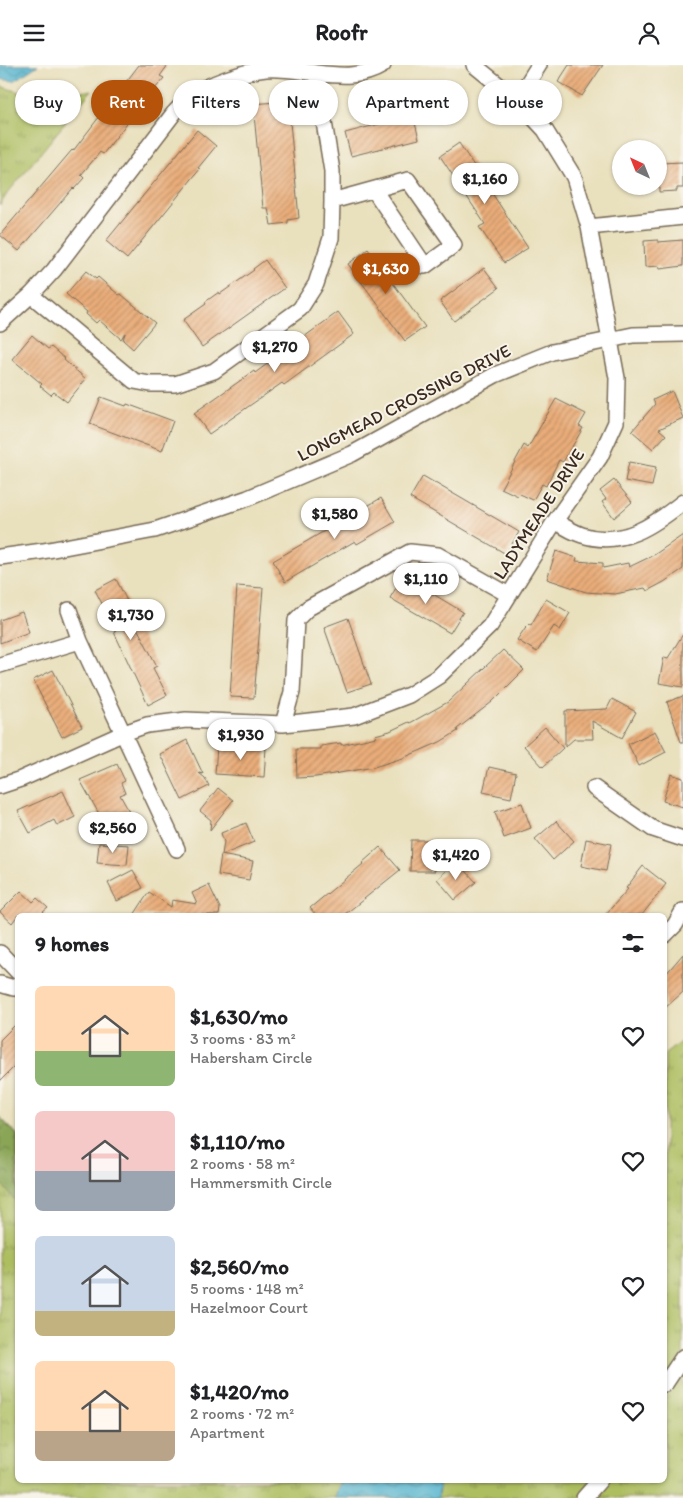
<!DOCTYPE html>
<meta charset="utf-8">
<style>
body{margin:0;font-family:Itim,sans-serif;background:#f2f2f2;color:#202124;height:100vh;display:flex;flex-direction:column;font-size:19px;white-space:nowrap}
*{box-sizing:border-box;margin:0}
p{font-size:16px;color:#757577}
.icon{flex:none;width:28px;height:28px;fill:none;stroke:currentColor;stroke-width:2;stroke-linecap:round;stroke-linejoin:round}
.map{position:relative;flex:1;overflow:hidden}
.details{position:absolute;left:15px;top:848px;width:652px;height:570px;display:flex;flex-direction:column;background:#fff;border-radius:8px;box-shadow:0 1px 4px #0004}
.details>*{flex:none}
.guide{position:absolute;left:15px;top:15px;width:654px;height:45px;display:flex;gap:10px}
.needle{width:32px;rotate:317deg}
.controls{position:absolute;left:612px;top:75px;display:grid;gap:10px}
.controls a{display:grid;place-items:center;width:55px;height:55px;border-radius:50%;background:#fff;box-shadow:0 1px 4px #0004;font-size:25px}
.price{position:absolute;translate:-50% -42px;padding:0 11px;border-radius:18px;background:#fff;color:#222;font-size:16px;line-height:32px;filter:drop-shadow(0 1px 2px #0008)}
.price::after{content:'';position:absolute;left:50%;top:30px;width:15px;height:11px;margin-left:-8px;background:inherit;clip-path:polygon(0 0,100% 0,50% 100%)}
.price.current{background:#b45309;color:#fff}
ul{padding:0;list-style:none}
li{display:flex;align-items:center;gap:15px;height:125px;padding:0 20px}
li span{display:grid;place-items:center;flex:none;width:140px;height:100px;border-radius:8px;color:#555}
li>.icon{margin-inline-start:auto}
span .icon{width:60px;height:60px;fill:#fffc;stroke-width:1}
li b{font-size:21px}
h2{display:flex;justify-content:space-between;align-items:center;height:60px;padding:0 20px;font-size:21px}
.pill{padding:0 18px;border-radius:22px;background:#fff;box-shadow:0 1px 4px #0004;font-size:18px;line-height:45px}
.pill.current{background:#b45309;color:#fff}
header{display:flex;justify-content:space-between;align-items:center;height:65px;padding:0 20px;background:#fff;font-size:22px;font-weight:800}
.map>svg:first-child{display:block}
</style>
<header><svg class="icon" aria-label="menu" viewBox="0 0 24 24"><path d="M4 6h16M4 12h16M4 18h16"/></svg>Roofr<svg class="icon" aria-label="person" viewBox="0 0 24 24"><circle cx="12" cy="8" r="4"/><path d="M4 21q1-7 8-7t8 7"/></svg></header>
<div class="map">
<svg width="683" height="1433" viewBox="0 0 683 1433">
<defs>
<pattern id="grass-tufts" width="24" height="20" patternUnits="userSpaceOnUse" patternTransform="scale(1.25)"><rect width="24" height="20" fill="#adbe61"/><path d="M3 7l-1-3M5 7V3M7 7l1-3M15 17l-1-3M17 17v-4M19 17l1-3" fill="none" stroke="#8e9b4f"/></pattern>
<pattern id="forest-crowns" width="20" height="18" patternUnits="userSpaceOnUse" patternTransform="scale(1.25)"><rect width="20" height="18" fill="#8aa557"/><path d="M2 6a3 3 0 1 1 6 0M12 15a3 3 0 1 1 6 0" fill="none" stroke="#728747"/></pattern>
<pattern id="water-waves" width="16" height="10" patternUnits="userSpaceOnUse" patternTransform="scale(1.25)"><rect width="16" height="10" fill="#51b4d0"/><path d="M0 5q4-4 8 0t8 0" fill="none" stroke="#4493a8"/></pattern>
<pattern id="building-hatch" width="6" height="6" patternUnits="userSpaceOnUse" patternTransform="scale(1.25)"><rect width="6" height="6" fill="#eaad7a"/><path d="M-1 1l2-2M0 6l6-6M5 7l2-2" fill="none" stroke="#bf8d63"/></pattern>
</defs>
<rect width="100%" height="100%" fill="#f7f3e8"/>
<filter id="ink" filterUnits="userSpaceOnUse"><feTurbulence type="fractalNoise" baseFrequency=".02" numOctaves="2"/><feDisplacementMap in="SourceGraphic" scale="10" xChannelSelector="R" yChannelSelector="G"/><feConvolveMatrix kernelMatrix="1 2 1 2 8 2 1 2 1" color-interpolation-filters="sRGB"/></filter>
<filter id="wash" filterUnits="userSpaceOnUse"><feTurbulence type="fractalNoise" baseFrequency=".0096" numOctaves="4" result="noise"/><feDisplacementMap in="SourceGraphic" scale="20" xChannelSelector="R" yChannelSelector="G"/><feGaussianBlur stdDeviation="1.12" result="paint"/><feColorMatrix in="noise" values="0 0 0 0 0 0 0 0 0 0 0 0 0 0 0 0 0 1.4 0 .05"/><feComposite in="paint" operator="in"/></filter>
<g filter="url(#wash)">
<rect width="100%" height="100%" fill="#e9e0bd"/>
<path fill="url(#grass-tufts)" stroke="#747440" d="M0 21 19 27 51 32 92 25 7 129 0 140Z
M683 975V1433H0V1052L18 1070V1415H665V989Z"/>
<path fill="url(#forest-crowns)" stroke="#62683a" d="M0 1052 17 1070V1138L0 1117Z"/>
<path fill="url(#water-waves)" stroke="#466f77" d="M0 0H38L14 16 0 14Z
M340 1415H440L438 1433H335Z"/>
<g id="blocks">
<path fill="url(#building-hatch)" d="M139 0H168L160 11 164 13 155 24 154 23 103 89 100 87 81 110 84 113 74 124 73 123 19 186 0 170 72 85 73 86Z
M569 0H603L582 31 558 17Z
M288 36 299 153 288 155V158L271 160 268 143H263L253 39Z
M413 50 419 74 351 91 345 68Z
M197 65 216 81 198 103 200 104 127 194 106 176Z
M459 78 528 183 504 198 479 162 485 159 440 91Z
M683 97V123H677V126L659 127V98Z
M658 175V177L683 175V201L660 204 659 201 645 202 644 176Z
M368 184 425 262 405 276 348 199Z
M265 195 285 223 202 282 183 255 206 239 205 237 219 227 220 229 254 205 253 204Z
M484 203 499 223 454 256 440 236Z
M86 206 96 214 98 212 119 230 121 229 155 258 133 284 123 275 125 268 121 274 99 255 96 258 86 249 87 247 66 229Z
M338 247 354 269 284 320 282 318 209 369 194 348 254 306 255 308Z
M32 270 48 284 51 282 65 294 64 295 86 314 67 337 54 327 51 330 40 321 42 319 12 294Z
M672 326 683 353 659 364 666 370 653 384 632 366 655 339 653 335Z
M101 332 126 341 127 339 173 356 162 386 90 359Z
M556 334 586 349 579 361 583 363 563 397 559 395 546 421 542 419 533 435 520 429 518 431 501 423 524 380 528 383Z
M629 397 656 402 652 421 625 416Z
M423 411 519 467 506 489 410 433Z
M614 415 632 437 614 453 602 437 606 434 600 426Z
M381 433 395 457 357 479 355 476 285 517 273 496Z
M683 470V504L664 517 647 526 645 523 615 529 586 527 547 514 556 486 577 493 576 496 603 498V503L628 498 629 502 654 490Z
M403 511 463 547 450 568 390 533Z
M116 514 138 558 135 559 157 601 153 603 167 630 148 640 114 567 116 566 95 525Z
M237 521 263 523 254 633 230 632Z
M546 534 570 548 560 565 554 561 537 587 517 575 525 563 529 559 531 560Z
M22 547 29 567 0 578V555Z
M348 553 371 619 347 627 324 562Z
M683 569V622L659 618 664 592 668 593Z
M503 585 524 605 492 637 457 664 458 666 440 677 403 693 374 702 316 712 297 713 296 684H321V681L341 678V680L376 672 375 670 390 666 409 657 410 658 448 637Z
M53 605 82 662 62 672 33 615Z
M683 631V677H681L667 637Z
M612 634 636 647 622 673 592 656 593 674H574L565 682V646L607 644Z
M545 662 563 683 543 702 524 681Z
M655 666 666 687 639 701 628 679Z
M187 675 203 709 199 708 205 713 209 721 182 735 160 689Z
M217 681 266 683 264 712 215 709Z
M117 699 125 716 121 718 125 728 120 730 136 759 112 772 80 715Z
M489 702 516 708 511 733 483 727Z
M671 709 683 713V742L663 736Z
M218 723 233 735 210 765 211 755 200 746Z
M63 726 75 752 57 761 54 755 30 768 18 746Z
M522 738 531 763 504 773 495 747Z
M556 756 574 776 553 795 535 774Z
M246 758 254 777 222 790 224 777 221 768Z
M586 774 611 779 606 806 581 801Z
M411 775H435V806H410Z
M99 778 129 780 127 800 97 798Z
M380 782 400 805 344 850H316L310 843 363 799 362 798Z
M221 790 253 796 249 815 218 810Z
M457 796 476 817 455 835 437 814Z
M643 801 666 819 642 850H605L628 824 626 823Z
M133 805 143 823 117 836 108 818Z
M209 820 220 843 219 850H134L149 827 171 842 172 835 197 839 192 828Z
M21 826 33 837 37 833 48 843 43 847 46 850H18L12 858 0 847Z
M683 889V927L665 943V910Z
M18 957V998L0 1016V975Z"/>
</g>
</g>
<g filter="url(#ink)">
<use href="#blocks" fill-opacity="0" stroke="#786a56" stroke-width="1"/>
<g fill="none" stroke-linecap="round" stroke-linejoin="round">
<g stroke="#786a56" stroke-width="18">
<path id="minor" d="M517 35 539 0
M332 136 408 115 454 180 425 201 374 125
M589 162 683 152
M31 230 134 316 150 319H175L214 306 300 244 316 219 331 173 332 136V106L316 8
M0 258 31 230 54 205 174 48C179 43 184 37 190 32 207 19 245 6 266 4 282 3 300 6 316 8 340 11 362 13 383 0
M555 456C563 461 573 467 582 470 622 483 654 460 683 437
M0 492 43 486 155 465 248 433 352 389 495 310 552 287 633 270 683 269
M69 545 80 576 177 784
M0 600 80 576
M283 659 292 627 296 555 308 543 410 487 438 490 509 530
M0 721 21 714 124 668 147 660 186 655 283 659 354 651 409 630 439 611 490 561 555 456 600 392 616 357 617 313 589 162 574 112 545 65 517 35 474 0
M594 723 653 764 683 774
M665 870 675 860 683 846
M0 888 18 907
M0 919 14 923 18 920
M665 1319 683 1292
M584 1433 600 1415"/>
</g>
<use href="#minor" stroke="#fff" stroke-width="15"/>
</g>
</g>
<g text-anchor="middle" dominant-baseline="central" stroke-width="4" stroke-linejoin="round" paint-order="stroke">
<g font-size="18" fill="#3b2a1e" stroke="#f7f3e8">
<text transform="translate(404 338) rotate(-27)">LONGMEAD CROSSING DRIVE</text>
<text transform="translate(539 449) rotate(-57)">LADYMEADE DRIVE</text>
</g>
</g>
</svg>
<div class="controls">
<a><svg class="needle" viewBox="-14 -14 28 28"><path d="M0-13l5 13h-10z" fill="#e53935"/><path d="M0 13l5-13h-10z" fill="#757577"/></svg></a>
</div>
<b class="price" style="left:485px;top:140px">$1,160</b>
<b class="price current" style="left:386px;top:230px">$1,630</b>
<b class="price" style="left:275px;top:308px">$1,270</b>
<b class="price" style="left:335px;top:475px">$1,580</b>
<b class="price" style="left:426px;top:540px">$1,110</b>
<b class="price" style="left:131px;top:576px">$1,730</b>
<b class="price" style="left:241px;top:696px">$1,930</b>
<b class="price" style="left:113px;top:789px">$2,560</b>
<b class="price" style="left:456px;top:816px">$1,420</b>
<div class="guide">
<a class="pill">Buy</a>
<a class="pill current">Rent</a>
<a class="pill">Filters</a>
<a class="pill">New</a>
<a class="pill">Apartment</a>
<a class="pill">House</a>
</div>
<section class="details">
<h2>9 homes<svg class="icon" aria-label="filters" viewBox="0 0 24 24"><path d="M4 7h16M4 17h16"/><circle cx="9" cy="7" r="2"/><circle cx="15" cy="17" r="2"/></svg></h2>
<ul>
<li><span style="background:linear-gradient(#ffd9b3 65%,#8fb573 0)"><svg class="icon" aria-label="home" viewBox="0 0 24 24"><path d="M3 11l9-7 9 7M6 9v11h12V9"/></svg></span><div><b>$1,630/mo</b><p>3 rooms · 83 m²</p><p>Habersham Circle</p></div><svg class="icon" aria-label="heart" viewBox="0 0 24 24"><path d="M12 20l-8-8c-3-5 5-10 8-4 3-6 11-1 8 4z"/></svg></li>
<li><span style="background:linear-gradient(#f6c9c9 60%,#9aa5b1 0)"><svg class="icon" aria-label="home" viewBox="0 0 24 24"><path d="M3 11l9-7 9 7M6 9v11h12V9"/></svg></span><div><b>$1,110/mo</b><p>2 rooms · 58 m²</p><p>Hammersmith Circle</p></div><svg class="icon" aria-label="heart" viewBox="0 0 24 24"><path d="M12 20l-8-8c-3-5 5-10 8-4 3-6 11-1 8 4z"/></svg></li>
<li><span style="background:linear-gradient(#c9d6e8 75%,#c2b280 0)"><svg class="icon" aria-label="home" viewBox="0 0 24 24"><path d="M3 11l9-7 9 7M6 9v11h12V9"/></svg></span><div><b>$2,560/mo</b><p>5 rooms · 148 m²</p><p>Hazelmoor Court</p></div><svg class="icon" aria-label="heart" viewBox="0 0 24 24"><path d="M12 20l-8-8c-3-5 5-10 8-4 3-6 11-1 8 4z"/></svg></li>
<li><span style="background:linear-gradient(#ffd9b3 70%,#b9a48a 0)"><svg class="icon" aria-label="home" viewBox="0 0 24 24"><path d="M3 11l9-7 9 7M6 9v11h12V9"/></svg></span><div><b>$1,420/mo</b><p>2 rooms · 72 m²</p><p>Apartment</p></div><svg class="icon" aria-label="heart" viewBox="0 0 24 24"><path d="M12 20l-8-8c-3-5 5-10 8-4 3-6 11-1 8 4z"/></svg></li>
</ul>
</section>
</div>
